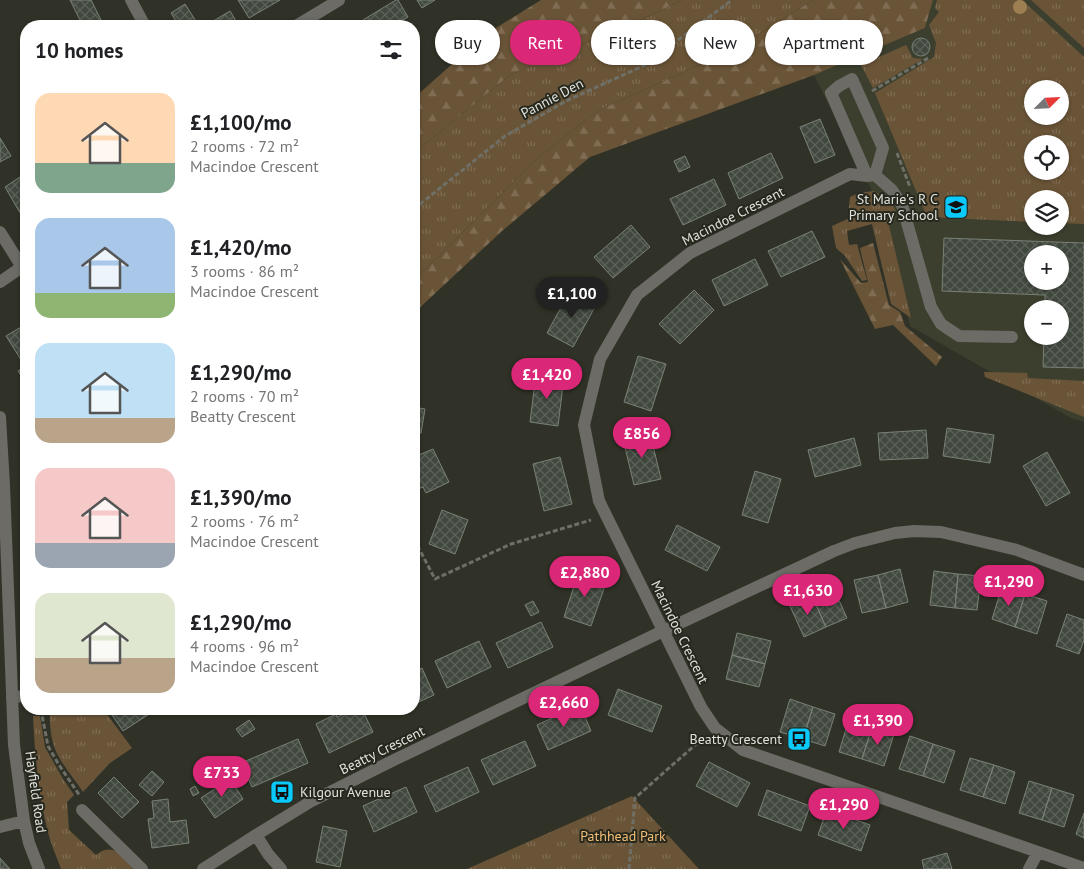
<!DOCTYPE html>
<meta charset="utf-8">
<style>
body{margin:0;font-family:"PT Sans",sans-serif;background:#f2f2f2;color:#202124;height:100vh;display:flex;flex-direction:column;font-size:19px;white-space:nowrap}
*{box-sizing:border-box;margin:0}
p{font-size:16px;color:#757577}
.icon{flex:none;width:28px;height:28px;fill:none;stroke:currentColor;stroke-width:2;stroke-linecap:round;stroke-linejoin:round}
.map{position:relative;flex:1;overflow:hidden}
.drawer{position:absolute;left:20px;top:20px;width:400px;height:695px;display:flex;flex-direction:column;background:#fff;border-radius:20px;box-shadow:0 1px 4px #0004}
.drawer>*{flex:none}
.banner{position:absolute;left:435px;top:20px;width:475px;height:45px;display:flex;gap:10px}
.needle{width:32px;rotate:66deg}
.tools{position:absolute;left:1024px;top:80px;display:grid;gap:10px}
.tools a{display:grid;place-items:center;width:45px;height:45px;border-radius:50%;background:#fff;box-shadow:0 1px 4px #0004;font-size:25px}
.price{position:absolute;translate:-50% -42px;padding:0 11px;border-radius:18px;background:#db2777;color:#fff;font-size:16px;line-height:32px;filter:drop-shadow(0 1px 2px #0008)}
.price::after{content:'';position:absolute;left:50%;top:30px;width:15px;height:11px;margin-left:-8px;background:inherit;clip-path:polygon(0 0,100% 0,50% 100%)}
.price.selected{background:#222;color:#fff}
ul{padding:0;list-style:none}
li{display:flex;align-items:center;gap:15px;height:125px;padding:0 15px}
li span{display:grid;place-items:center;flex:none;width:140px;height:100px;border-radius:15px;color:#555}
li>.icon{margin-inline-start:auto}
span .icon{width:60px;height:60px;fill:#fffc;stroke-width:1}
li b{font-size:21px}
h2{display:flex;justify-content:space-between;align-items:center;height:60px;padding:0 15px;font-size:21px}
.tag{padding:0 18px;border-radius:22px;background:#fff;box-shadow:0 1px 4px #0004;font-size:18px;line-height:45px}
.tag.selected{background:#db2777;color:#fff}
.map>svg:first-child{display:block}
</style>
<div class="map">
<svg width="1084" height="869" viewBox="0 0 1084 869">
<defs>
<pattern id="grass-tufts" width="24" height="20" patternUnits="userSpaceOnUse" patternTransform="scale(1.25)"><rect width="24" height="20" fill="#6a5437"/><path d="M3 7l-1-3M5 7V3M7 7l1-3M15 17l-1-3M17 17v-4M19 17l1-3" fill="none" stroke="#7f6c53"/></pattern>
<pattern id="forest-firs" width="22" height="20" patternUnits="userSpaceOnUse" patternTransform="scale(1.25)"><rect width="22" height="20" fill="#6a5437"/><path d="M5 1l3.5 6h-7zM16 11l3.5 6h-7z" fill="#7f6c53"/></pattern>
<pattern id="building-cross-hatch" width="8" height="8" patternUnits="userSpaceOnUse" patternTransform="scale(1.25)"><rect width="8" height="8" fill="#41483e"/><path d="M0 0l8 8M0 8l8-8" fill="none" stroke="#5c6259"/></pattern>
</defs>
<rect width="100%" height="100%" fill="#303227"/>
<path fill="#3c3f2e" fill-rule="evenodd" d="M933 0H1084V422L1071 418 910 326 884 215 814 75 925 28ZM1032 89H1060V116H1032ZM1032 144H1060V171H1032ZM1032 199H1060V226H1032ZM1032 254H1060V281H1032ZM1032 309H1060V336H1032Z"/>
<path fill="url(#grass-tufts)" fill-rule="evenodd" d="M682 0H813L735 49 597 111 533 162 437 258 414 279V153L510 75 656 13Z
M937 0H1022L1084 57V224L1060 223V199H1032V222L927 217 875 93 934 57 936 43 929 25 939 12 935 8ZM1032 89H1060V116H1032ZM1032 144H1060V171H1032Z
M1031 0H1084V48Z
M906 45 913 58 923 59 873 88 861 65Z
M873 191C886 197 892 200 897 214L887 217 911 318 891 304 872 224 847 231 849 245 857 244 867 280 862 281 845 256 836 248 832 226 852 217 849 208 850 197 859 193Z
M984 372 1027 373 1028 378 1084 381V417L985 377Z
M50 709H103L132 748 110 763 83 792C76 781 67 771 60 759 51 745 49 725 50 709Z
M33 716H40L45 747 63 779 74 795 67 802 69 830 96 855C113 841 123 856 133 869H61C57 857 51 845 48 832 38 794 35 755 33 716Z
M632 796 699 869H467Z"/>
<path fill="url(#forest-firs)" d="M541 0H682L656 13 510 75 414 153V98L486 34Z
M813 0H933L925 28 814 75 590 157 502 231 414 313V279L437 258 533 162 597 111 735 49Z
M873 243 889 305 900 312 905 326 942 357 936 366 893 325 875 329 840 259 861 283 868 282 860 248Z"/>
<path fill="url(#building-cross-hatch)" stroke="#798176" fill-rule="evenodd" d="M70 0H91L104 26H83Z
M238 0H280L249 18Z
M396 0H398L408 17 392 26H367L363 20Z
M417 0H435L422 8Z
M185 4 199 26H179L171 13Z
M230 11 239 26H205Z
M912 47a9 9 0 1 1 18 0a9 9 0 1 1-18 0Z
M820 119 835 155 815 163 800 127Z
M0 138 11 156 0 162Z
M771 153 783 178 739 199 728 173Z
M685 156 690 167 679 172 674 161Z
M20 177 26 187V223L5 187Z
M714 179 726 205 683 225 670 199Z
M631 225 650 247 613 278 594 257Z
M812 231 825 257 781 277 768 251Z
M944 238 1084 243V368L1043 367 1044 336H1060V309H1045V295L942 291ZM1032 254H1060V281H1032Z
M755 259 768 285 724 306 712 280Z
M694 290 714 310 680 344 659 324Z
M570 291 596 305 573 347 547 333Z
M26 324V379L24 380 18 371 25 366 6 336Z
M638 356 666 364 651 411 624 402Z
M536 374 564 377 558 426 530 422Z
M414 407 425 409 421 433 414 431Z
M947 428 994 435 990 463 943 456Z
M926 430 928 458 880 460 878 433Z
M650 433 661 479 634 485 623 439Z
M854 438 861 465 815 477 808 450Z
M433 449 449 482 426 493 423 487 418 489 414 481V457Z
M1047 452 1070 493 1046 506 1023 466Z
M560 457 572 504 544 511 533 464Z
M755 471 781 479 768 523 742 515Z
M442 510 468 520 455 554 429 544Z
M677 525 720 547 707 571 665 550Z
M900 569 908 602 886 608 878 575Z
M579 571 607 580 591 626 564 617Z
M934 571 958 574 955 608 930 605Z
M958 574 981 576 977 610 955 608Z
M878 575 886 608 862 613 854 580Z
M833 587 847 618 826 627 812 596Z
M1002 587 1025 594 1015 627 992 619Z
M1025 594 1047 601 1037 634 1015 627Z
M812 596 826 627 804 637 790 606Z
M533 601 539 612 531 616 525 605Z
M1067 614 1084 620V640L1079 654 1056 646Z
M541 622 553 647 508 668 496 643Z
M737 633 771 641 765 664 732 655Z
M479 641 491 667 447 688 435 661Z
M732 655 765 664 759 687 726 679Z
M422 668 434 695 414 704V672Z
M618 689 662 706 652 732 608 715Z
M790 699 813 707 803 739 780 732Z
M580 705 591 731 548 750 537 725Z
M813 707 835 714 825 746 803 739Z
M108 709H157L123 731Z
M356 709H362L373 732 329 753 316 724 336 714 337 717Z
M386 709H403L389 715Z
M849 719 872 727 862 759 839 752Z
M249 720 255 729 242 737 236 729Z
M872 727 894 734 884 766 862 759Z
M910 736 933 744 923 776 899 769Z
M298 739 308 763 252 787 241 763Z
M525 741 536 766 493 785 481 760Z
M933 744 955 751 944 783 923 776Z
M970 758 994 765 983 797 960 790Z
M709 762 750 783 737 807 696 786Z
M994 765 1015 772 1005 804 983 797Z
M468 767 479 792 436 812 424 786Z
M152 771 164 782 152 796 139 785Z
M114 777 139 802 122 818 98 793Z
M230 779 243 799 215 818 201 798Z
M1029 781 1052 788 1042 820 1019 813Z
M195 786 199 793 193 796 190 789Z
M406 787 417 812 374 832 363 806Z
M1052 788 1074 795 1064 827 1042 820Z
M767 790 810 806 801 831 758 815Z
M168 799 170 822 186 820 189 843 152 848 148 819 154 818 152 801Z
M827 809 870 825 861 851 818 835Z
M1084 813V838L1076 834Z
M323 826 347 831 340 867 316 862Z
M947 853 952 869H924L922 860Z
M0 858 10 869H0Z"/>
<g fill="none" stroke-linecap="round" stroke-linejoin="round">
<path stroke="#6e7067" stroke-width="3" stroke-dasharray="5 2.5" stroke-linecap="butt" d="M872 91 930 57
M897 153 910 187
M414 209 505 136 566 101 643 66 732 0
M414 539 435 579 511 544 591 520
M42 709V715L48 746 59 765 80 796
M629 869 635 798 703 738"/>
<path stroke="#6c6b66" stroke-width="12" d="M131 0 145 26
M296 26 339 0
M867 176 831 93 839 86 852 79 883 148 875 175
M0 232 22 267
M0 282 26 264
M1012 337 959 336 941 324 931 307 902 205 892 190 875 175 867 176 850 174 690 253 637 295 600 359 584 425 599 501 701 707 715 728 743 750 1084 868
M0 417 4 485 14 745 24 821 29 843 39 869
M12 698 26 695
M82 810 142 869
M0 827 24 821
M256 835 268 854 281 869
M203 869 256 835 310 802 396 759 663 631 834 551 855 543 895 533 914 531 941 532 1017 550 1084 575
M1029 869 1038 852"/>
</g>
<circle fill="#9c8052" cx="1020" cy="7" r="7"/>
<defs>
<g id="school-square" transform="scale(1.25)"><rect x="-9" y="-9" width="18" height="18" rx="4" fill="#09cafa" stroke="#26281e"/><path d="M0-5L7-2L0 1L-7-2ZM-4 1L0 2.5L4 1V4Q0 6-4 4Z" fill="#111"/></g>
<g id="bus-square" transform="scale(1.25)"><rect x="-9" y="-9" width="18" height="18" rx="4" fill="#09cafa" stroke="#26281e"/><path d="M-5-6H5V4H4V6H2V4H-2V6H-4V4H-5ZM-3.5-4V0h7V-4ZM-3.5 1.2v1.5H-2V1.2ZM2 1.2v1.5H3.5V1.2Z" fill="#111"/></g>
</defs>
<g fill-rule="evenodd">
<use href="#school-square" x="956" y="207"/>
<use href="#bus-square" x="799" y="739"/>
<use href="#bus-square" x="282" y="792"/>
</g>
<g text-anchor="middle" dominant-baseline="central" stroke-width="4" stroke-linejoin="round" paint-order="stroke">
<g font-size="14" fill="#e0e1db" stroke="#26281e">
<text transform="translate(552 98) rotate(-28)">Pannie Den</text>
<text transform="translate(733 216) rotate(-27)">Macindoe Crescent</text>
<text transform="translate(680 632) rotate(64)">Macindoe Crescent</text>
<text transform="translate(382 750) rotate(-26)">Beatty Crescent</text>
<text transform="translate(36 792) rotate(82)">Hayfield Road</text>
</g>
<g font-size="14" fill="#e0e1db" stroke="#26281e" text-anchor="end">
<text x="938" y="199">St Marie's R C<tspan x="938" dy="16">Primary School</tspan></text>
<text x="782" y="739">Beatty Crescent</text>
<text x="300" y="792" text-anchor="start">Kilgour Avenue</text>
</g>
<g font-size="14" fill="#f5bf75" stroke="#26281e">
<text x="623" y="836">Pathhead Park</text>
</g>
</g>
</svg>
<div class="tools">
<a><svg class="needle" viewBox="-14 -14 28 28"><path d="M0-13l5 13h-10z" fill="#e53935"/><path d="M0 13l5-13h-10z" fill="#757577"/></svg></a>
<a><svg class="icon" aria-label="locate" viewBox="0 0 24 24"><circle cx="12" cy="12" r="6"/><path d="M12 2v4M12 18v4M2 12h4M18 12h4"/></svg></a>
<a><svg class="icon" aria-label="layers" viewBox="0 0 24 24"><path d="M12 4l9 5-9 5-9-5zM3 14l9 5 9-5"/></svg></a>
<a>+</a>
<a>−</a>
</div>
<b class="price selected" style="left:572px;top:319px">£1,100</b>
<b class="price" style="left:547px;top:400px">£1,420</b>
<b class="price" style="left:642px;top:459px">£856</b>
<b class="price" style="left:585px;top:598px">£2,880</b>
<b class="price" style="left:1009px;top:607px">£1,290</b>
<b class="price" style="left:808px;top:616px">£1,630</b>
<b class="price" style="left:564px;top:728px">£2,660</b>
<b class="price" style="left:878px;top:746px">£1,390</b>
<b class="price" style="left:222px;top:798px">£733</b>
<b class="price" style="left:844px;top:830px">£1,290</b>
<div class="banner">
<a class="tag">Buy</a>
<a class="tag selected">Rent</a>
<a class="tag">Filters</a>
<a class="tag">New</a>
<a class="tag">Apartment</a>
</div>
<section class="drawer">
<h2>10 homes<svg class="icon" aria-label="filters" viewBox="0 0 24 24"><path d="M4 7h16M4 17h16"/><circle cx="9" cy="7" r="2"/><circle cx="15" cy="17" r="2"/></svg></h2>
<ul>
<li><span style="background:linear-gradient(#ffd9b3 70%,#7fa58c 0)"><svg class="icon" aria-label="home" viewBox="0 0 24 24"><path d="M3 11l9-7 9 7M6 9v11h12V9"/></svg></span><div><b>£1,100/mo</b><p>2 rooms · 72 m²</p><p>Macindoe Crescent</p></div></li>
<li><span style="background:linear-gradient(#a9c7e8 75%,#8fb573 0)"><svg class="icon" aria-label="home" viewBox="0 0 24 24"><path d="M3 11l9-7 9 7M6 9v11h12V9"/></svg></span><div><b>£1,420/mo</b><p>3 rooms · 86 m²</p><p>Macindoe Crescent</p></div></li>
<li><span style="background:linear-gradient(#bfe0f5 75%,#b9a48a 0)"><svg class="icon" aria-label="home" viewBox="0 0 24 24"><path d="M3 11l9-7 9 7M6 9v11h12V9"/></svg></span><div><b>£1,290/mo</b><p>2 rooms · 70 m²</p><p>Beatty Crescent</p></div></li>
<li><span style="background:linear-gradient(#f6c9c9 75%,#9aa5b1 0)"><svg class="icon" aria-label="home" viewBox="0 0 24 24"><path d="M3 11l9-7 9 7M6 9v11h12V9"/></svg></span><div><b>£1,390/mo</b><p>2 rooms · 76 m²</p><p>Macindoe Crescent</p></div></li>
<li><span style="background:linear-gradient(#dfe7d0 65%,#b9a48a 0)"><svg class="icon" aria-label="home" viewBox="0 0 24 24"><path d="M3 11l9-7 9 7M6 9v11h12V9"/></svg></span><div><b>£1,290/mo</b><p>4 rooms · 96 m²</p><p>Macindoe Crescent</p></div></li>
</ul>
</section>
</div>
